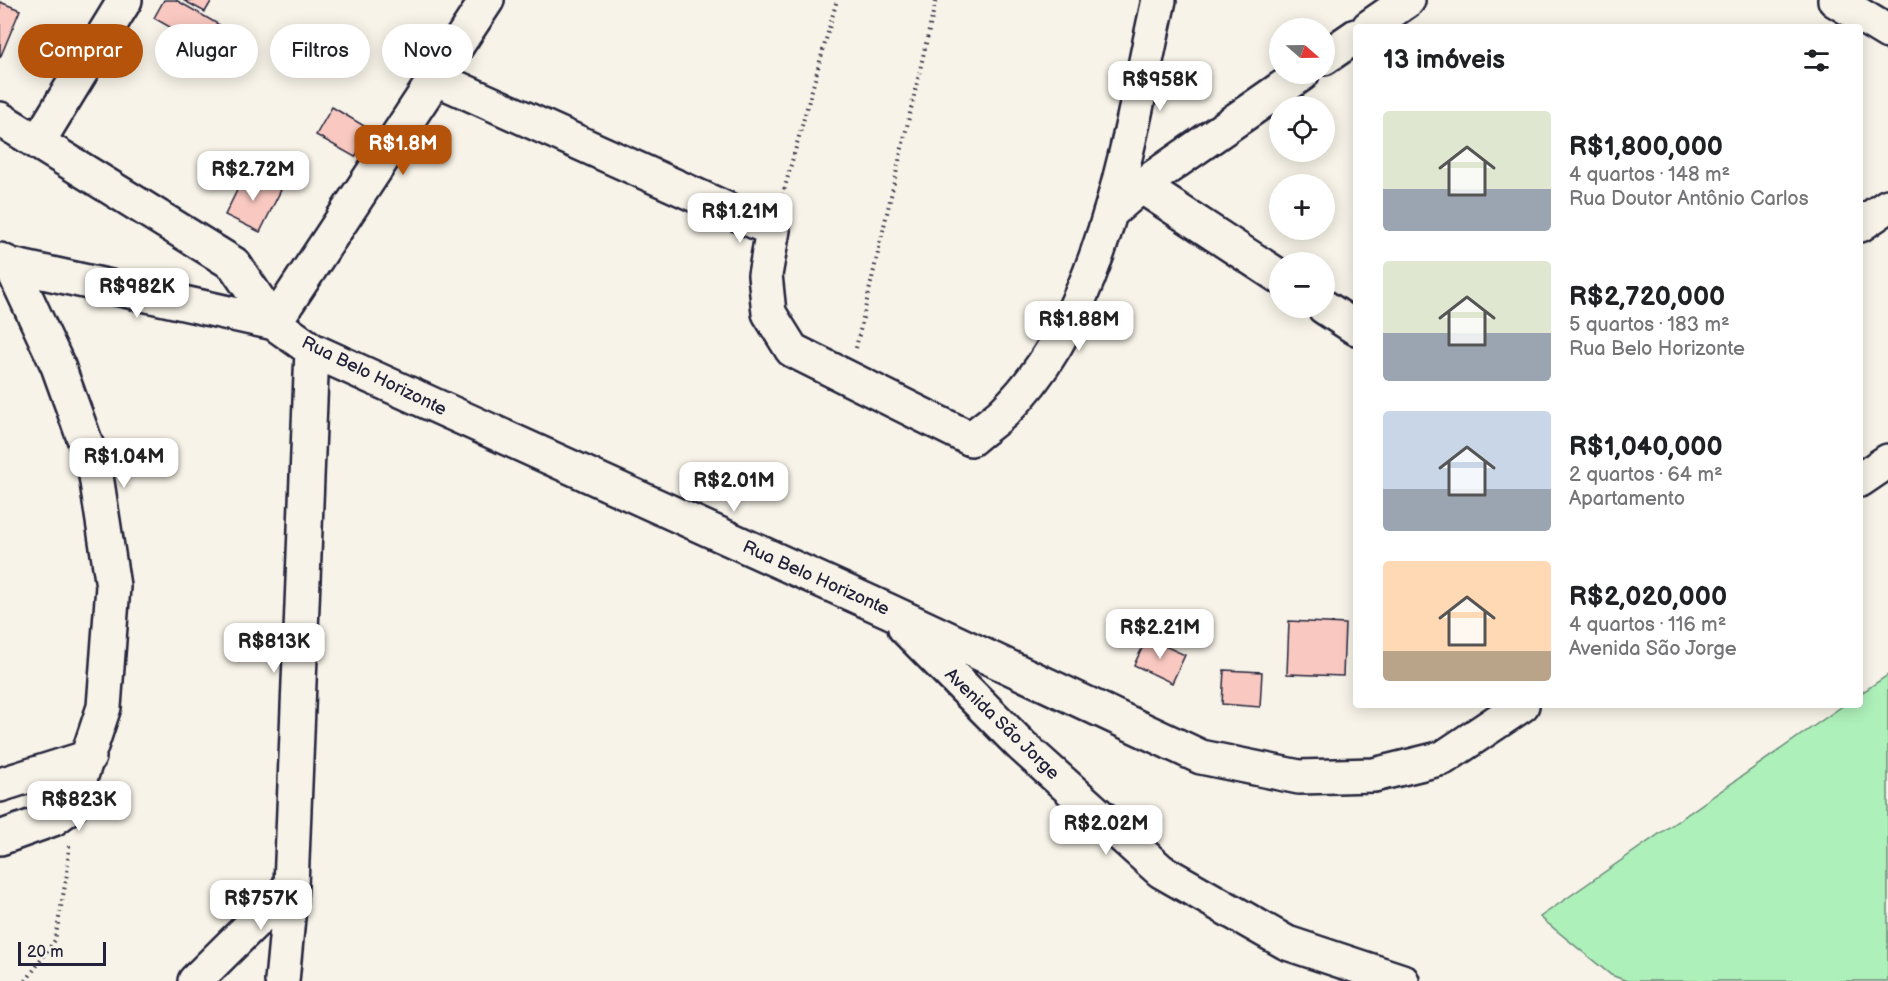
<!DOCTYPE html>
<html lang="pt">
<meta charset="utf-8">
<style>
body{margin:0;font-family:"Balsamiq Sans",sans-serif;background:#f2f2f2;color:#202124;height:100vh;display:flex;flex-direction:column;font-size:22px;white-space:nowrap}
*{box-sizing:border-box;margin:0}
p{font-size:20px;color:#757577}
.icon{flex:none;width:33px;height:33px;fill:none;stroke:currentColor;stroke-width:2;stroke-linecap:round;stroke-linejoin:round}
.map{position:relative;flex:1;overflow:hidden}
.details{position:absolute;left:1353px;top:24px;width:510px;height:684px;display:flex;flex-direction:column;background:#fff;border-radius:6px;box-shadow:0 3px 15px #0003}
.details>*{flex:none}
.hud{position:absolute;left:18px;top:24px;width:570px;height:54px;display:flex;gap:12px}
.needle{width:39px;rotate:110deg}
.buttons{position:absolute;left:1269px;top:18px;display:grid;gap:12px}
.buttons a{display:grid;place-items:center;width:66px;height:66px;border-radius:50%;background:#fff;box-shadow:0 3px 15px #0003;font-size:30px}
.scale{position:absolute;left:18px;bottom:15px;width:88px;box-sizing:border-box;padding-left:6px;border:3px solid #22223b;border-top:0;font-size:16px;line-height:21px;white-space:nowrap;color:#22223b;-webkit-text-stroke:4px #f7f3e8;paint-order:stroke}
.price{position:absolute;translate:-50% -51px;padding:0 14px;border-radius:12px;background:#fff;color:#222;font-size:20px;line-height:39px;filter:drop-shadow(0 2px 3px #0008)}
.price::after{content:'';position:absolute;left:50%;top:36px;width:18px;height:14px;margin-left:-9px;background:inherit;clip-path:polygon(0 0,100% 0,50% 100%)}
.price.selected{background:#b45309;color:#fff}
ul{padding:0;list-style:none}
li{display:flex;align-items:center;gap:18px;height:150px;padding:0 30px}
li span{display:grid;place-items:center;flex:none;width:168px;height:120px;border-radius:6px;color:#555}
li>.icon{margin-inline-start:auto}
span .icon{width:72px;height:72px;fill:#fffc;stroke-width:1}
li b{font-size:26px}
h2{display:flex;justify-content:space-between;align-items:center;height:72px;padding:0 30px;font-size:26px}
.pill{padding:0 21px;border-radius:27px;background:#fff;box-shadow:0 3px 15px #0003;font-size:21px;line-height:54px}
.pill.selected{background:#b45309;color:#fff}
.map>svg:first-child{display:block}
</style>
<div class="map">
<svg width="1888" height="981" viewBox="0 0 1888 981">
<rect width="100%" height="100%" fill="#f7f3e8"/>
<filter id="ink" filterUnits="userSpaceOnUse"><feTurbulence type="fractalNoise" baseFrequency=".0167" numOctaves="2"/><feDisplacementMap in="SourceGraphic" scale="12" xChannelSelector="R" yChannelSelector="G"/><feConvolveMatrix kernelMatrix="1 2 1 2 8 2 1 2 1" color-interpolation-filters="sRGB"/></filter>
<g filter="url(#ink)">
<path fill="#aef0b9" stroke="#68897a" stroke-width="1.5" d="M1888 675V981H1627L1611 975 1540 917 1844 705H1860V694Z"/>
<path fill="#f9c9c1" stroke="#22223b" stroke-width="1.5" d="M164 0H176L244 39 231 62 154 18Z
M183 0H212L205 12Z
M0 2 20 10 0 58Z
M332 107 371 130 355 157 316 135Z
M246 172 281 190 260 232 225 215Z
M1289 621 1345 624 1343 676 1287 674Z
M1147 638 1185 655 1172 683 1134 665Z
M1224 670 1262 672 1260 707 1222 704Z"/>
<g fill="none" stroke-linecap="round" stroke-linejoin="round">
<g stroke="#22223b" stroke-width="38">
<path id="minor" d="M1835 0 1888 32
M1369 27 1408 0
M1324 58 1356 36
M437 79 773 230 765 275 769 313 792 350 971 439C981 430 993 422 1003 413 1106 314 1129 133 1159 0
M0 119 234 264 274 323 312 350 889 611 1201 757 1299 777 1374 775 1443 758 1522 705
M38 142 125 0
M1141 186 1280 277
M1110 213 1141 186 1302 74
M1860 225 1888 206
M0 260 11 265 58 366 95 469 113 586 104 707 71 806 53 819 0 838
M11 265 274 323 487 0
M1324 307 1356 328
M1860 480 1888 461
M905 628 1021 745 1161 871 1287 943 1402 981
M0 785 89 757
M195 981 291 886 312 350
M282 981 291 886"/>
</g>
<path stroke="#22223b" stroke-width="4" stroke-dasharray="1.5 4.5" stroke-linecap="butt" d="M781 201 837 0
M856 348 936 0
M26 981 55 940 67 874 69 845"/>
<use href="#minor" stroke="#f7f3e8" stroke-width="33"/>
</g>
</g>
<g text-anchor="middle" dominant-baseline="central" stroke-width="5" stroke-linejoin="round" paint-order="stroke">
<g font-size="18" fill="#22223b" stroke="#f7f3e8">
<text transform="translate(374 376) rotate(26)">Rua Belo Horizonte</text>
<text transform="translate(816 578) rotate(24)">Rua Belo Horizonte</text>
<text transform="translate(1002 724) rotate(44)">Avenida São Jorge</text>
</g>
</g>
</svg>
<div class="buttons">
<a><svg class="needle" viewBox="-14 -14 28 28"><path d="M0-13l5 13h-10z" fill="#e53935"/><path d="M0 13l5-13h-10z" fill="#757577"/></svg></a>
<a><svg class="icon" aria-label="locate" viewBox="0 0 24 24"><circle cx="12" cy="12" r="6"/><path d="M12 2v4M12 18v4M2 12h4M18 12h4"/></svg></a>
<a>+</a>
<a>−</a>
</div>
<div class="scale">20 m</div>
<b class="price" style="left:1160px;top:112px">R$958K</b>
<b class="price selected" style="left:403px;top:176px">R$1.8M</b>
<b class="price" style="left:253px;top:202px">R$2.72M</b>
<b class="price" style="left:740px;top:244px">R$1.21M</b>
<b class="price" style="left:137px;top:319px">R$982K</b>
<b class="price" style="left:1079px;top:352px">R$1.88M</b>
<b class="price" style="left:124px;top:489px">R$1.04M</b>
<b class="price" style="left:734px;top:513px">R$2.01M</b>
<b class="price" style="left:1160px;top:660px">R$2.21M</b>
<b class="price" style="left:274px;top:674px">R$813K</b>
<b class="price" style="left:79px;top:832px">R$823K</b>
<b class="price" style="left:1106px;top:856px">R$2.02M</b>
<b class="price" style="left:261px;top:931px">R$757K</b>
<div class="hud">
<a class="pill selected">Comprar</a>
<a class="pill">Alugar</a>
<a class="pill">Filtros</a>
<a class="pill">Novo</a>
</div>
<section class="details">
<h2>13 imóveis<svg class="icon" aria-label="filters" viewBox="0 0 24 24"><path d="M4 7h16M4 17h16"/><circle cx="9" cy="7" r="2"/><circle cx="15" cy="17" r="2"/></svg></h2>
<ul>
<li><span style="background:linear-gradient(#dfe7d0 65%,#9aa5b1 0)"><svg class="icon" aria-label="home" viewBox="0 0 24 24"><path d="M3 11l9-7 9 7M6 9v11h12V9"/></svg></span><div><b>R$1,800,000</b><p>4 quartos · 148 m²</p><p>Rua Doutor Antônio Carlos</p></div></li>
<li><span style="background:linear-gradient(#dfe7d0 60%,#9aa5b1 0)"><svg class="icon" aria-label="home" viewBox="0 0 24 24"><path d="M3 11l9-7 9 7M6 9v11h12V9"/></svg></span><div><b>R$2,720,000</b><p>5 quartos · 183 m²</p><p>Rua Belo Horizonte</p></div></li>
<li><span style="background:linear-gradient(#c9d6e8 65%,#9aa5b1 0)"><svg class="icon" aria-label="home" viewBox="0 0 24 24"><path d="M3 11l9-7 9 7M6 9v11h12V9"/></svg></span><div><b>R$1,040,000</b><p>2 quartos · 64 m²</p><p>Apartamento</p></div></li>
<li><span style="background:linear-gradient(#ffd9b3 75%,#b9a48a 0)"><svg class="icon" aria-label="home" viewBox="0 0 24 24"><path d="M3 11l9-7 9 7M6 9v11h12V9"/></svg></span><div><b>R$2,020,000</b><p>4 quartos · 116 m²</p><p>Avenida São Jorge</p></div></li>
</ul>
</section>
</div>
